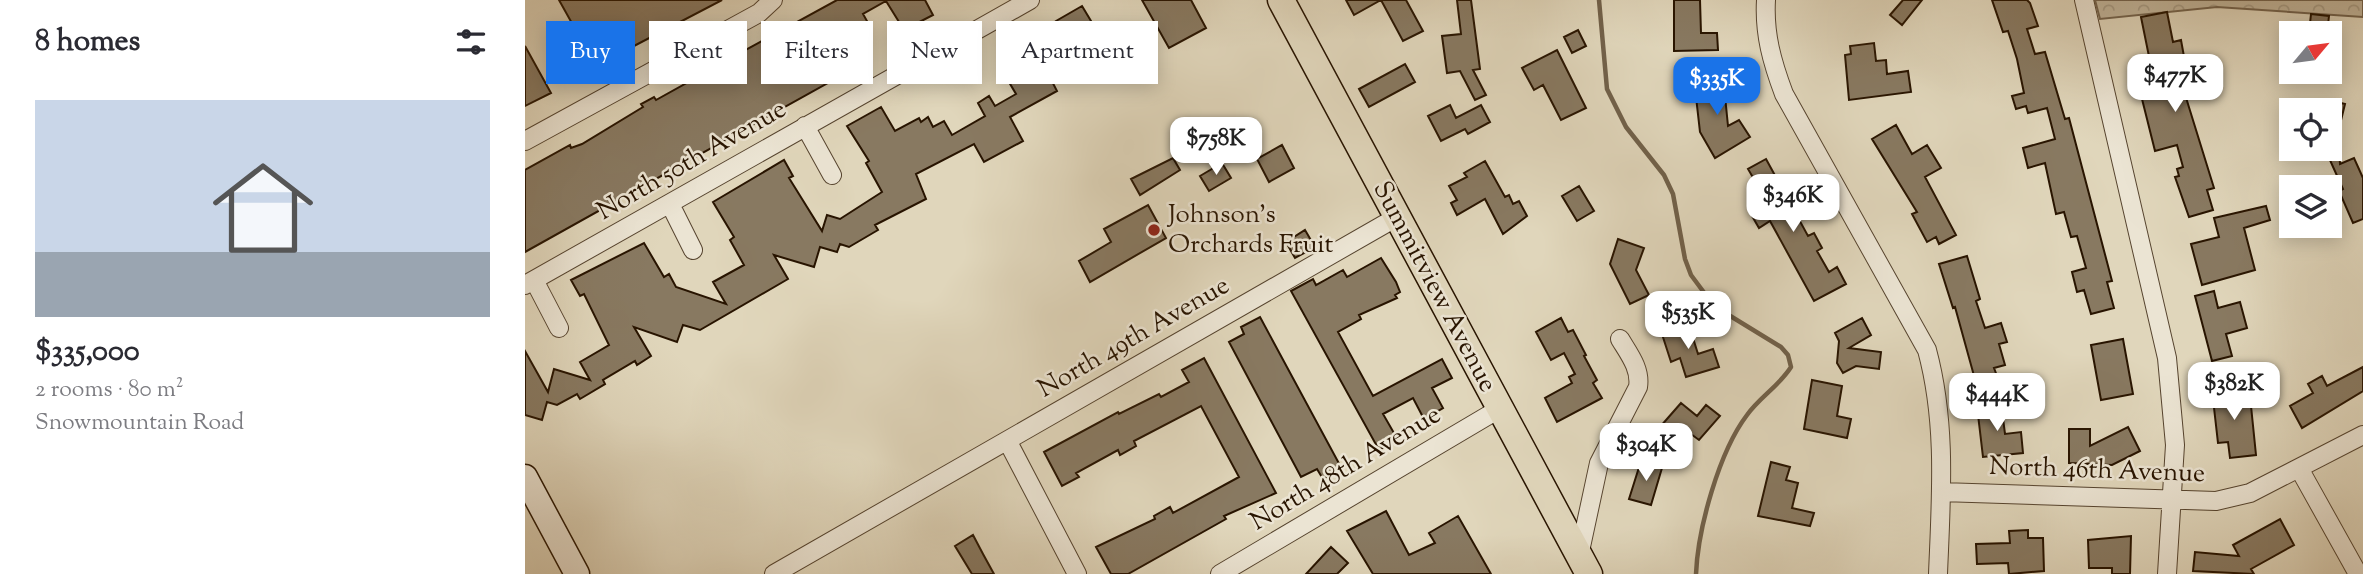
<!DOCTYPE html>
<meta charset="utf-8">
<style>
body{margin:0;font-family:"Sorts Mill Goudy",serif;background:#f2f2f3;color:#2b2b33;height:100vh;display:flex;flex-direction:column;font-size:26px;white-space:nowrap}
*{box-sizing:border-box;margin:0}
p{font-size:23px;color:#7c7c81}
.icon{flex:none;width:38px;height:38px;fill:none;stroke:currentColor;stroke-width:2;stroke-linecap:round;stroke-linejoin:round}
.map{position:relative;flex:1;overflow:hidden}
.details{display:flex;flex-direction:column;background:#fff;width:525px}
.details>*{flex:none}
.guide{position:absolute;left:21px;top:21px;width:665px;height:63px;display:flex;gap:14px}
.needle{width:46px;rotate:61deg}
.tools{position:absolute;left:1754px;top:21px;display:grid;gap:14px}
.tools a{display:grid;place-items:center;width:63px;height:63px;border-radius:0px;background:#fff;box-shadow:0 4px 18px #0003;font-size:35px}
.price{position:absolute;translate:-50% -60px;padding:0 16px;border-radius:14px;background:#fff;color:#222;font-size:23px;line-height:46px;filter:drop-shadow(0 2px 4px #0008)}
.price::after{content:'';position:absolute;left:50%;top:42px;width:21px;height:16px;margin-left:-10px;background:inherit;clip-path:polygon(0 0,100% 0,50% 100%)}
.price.on{background:#1a73e8;color:#fff}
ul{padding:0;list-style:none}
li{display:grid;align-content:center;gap:14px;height:371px;padding:0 35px}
li span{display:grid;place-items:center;height:217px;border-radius:0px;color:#555}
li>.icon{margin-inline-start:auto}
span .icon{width:126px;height:126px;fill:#fffc;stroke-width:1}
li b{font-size:30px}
h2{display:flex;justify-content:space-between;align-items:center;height:84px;padding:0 35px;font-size:30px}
.tag{padding:0 24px;border-radius:0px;background:#fff;box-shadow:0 4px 18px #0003;font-size:24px;line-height:63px}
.tag.on{background:#1a73e8;color:#fff}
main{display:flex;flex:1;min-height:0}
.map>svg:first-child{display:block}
</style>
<main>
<section class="details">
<h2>8 homes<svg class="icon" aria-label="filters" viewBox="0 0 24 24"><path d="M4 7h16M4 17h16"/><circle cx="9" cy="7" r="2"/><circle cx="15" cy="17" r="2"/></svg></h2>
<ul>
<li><span style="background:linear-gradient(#c9d6e8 70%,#9aa5b1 0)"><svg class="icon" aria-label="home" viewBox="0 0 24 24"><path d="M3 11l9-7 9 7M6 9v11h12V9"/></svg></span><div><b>$335,000</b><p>2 rooms · 80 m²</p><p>Snowmountain Road</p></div></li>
</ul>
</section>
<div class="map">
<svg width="1838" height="574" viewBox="0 0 1838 574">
<defs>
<pattern id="park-crowns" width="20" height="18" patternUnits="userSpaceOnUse" patternTransform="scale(1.75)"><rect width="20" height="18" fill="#c1b59b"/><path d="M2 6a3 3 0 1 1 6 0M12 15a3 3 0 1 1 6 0" fill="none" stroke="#a69b84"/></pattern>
</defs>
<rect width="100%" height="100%" fill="#e0d6bb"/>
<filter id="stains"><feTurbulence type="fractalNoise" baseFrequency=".00286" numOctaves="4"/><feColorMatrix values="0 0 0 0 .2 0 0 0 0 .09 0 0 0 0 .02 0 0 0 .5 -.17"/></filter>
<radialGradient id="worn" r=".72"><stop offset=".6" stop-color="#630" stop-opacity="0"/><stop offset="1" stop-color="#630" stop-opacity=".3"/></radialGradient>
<path fill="url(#park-crowns)" stroke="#74644e" stroke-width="2" d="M1570 0H1838V17L1692 7 1575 19Z"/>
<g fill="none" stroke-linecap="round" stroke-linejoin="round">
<path stroke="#71614a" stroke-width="4.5" d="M1074 0 1082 89 1101 127 1139 175 1148 194 1160 259 1166 275 1189 306 1256 347 1263 355 1266 367C1254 386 1235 397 1222 415 1194 452 1173 528 1171 574"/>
</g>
<path fill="#887961" stroke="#281400" stroke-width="2" d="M34 0H197L84 59 86 63 73 70Z
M312 0H400L408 15 379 30 361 1 338 14 342 21 327 29 344 60 0 252V170L45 145 46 148 57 144 118 107 116 104 129 97 131 100 174 76 172 72 185 65 186 69Z
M617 0H666L681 28 644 48Z
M821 0H881L898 31 878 41 856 0 829 15Z
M932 0H946L955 69 948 70 961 95 950 100 935 71 922 73 917 36 936 34Z
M1149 0H1175L1176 33H1192L1193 50 1149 51Z
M1378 0H1397L1377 25 1365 15Z
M1467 0H1502L1505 3 1513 26 1502 29 1510 54 1520 52 1540 119 1544 118 1587 281 1582 282 1589 308 1566 314 1559 290 1552 292 1547 272 1561 268 1552 236 1546 237 1539 212 1531 214 1520 163 1503 168 1498 148 1530 139 1522 108 1503 113 1501 106 1491 109 1487 96 1499 93 1492 59 1483 31 1478 32Z
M557 6 578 41 551 57 548 51 542 54 528 31 535 27 531 21Z
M1642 12 1648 42 1656 40 1662 73 1654 75 1689 188 1682 190 1688 210 1664 217 1650 177 1654 176 1652 169 1658 167 1652 145 1630 151 1616 95 1631 91 1616 17Z
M1786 14 1804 16 1802 33H1784Z
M1053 30 1061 46 1047 53 1039 37Z
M1349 43 1351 61 1361 60 1362 74 1383 71 1386 92 1324 100 1320 55 1326 54 1325 46Z
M0 46 26 93 0 106Z
M1032 50 1061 108 1036 120 1018 85 1009 90 997 68Z
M515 58 532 91 485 117 498 141 459 162 449 144 391 174 401 199 350 225 353 230 324 247 315 244 312 252 295 247 289 267 249 255 263 279 175 330 158 325 152 342 109 327 126 356 112 365 110 361 78 380 80 384 55 399 52 394 32 405 22 402 17 420 0 415V351L23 392 29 369 65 380 55 362 84 345 59 294 55 296 46 280 119 243 139 277 144 274 151 287 201 304 188 282 219 265 205 240 209 237 188 202 259 160 268 176 264 178 297 231 302 215 315 219 357 192 341 163 344 161 322 126 356 107 370 131 394 118 396 122 403 117 408 127 419 121 427 135 460 116 453 103 464 96 470 106 491 94 481 77Z
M880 64 890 82 844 107 834 89Z
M1198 76 1203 126 1214 120 1225 137 1190 158 1175 132 1169 79Z
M1804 100 1820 104 1809 149H1814L1815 164 1829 158 1838 178V219L1828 223 1814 191 1818 189 1800 149H1804Z
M925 105 931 118 956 105 965 122 943 134 940 129 916 141 903 116Z
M1371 125 1387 154 1402 145 1416 168 1400 177 1431 235 1414 244 1411 237 1402 242 1387 214 1392 212 1347 139Z
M757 145 769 168 744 182 732 159Z
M648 158 655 170 615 195 606 179Z
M1241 159 1283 236 1289 233 1297 248 1292 251 1304 272 1312 267 1321 284 1289 301 1245 221 1234 228 1227 216 1238 210 1231 196 1237 193 1223 169Z
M960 161 980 197 984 195 988 204 994 201 1002 216 978 234 960 199 932 215 926 203 932 200 924 186 942 177 939 173Z
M697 163 706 178 684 191 675 176Z
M1054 186 1069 211 1052 221 1037 196Z
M623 205 641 238 565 282 554 261 586 242 579 229Z
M1741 206 1745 220 1719 228 1730 270 1677 285 1666 244 1694 237 1689 218Z
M780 230 790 247 770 258 761 242Z
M1093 239 1119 248 1111 270 1124 295 1105 304 1085 264Z
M1442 256 1455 299 1451 301 1460 328 1476 323 1482 342 1474 344 1480 365 1469 368 1472 376 1451 383 1430 307 1428 308 1414 264Z
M856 258 871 282 875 292 870 295 872 298 834 315 836 319 813 332 848 396 917 359 927 378 907 388 918 408 899 419 888 398 858 414 873 440 854 450 766 291 788 279 791 285 818 270 822 277Z
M1689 291 1693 308 1715 302 1722 328 1701 334 1707 356 1687 361 1670 296Z
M735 317 817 469 798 479 792 469 776 477 704 342 719 334 716 327Z
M1036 318 1043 332 1048 330 1061 355 1059 356 1072 380 1068 383 1077 398 1032 422 1020 398 1047 383 1044 377 1050 374 1039 353 1026 360 1011 332Z
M1337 318 1346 335 1324 348 1356 352 1354 369 1331 366 1318 373 1312 363 1314 341 1310 333Z
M1163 322 1173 354 1188 349 1194 367 1161 377 1155 358 1146 362 1136 331Z
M1598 339 1608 394 1576 400 1566 345Z
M679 358 751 493 699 516 701 519 603 574H586L571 547 630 519 629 516 645 507 648 513 714 477 676 406 609 441 611 446 595 455 593 450 551 473 554 477 537 486 519 452 593 412 594 414 634 394 636 397 664 382 657 370Z
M1838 367V391L1777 428 1765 406 1788 393 1783 384 1797 376 1802 386Z
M1287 380 1317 386 1312 416 1326 419 1322 438 1279 429Z
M1718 387 1721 406H1726L1731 455 1705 458 1703 442 1693 443 1687 390Z
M1156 403 1172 416 1181 405 1195 416 1174 440 1166 434 1153 449 1140 438 1143 434 1135 427Z
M1476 403 1480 434 1496 432 1498 453 1458 457 1452 406Z
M1603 427 1615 451 1587 465 1544 463V429H1565V446Z
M1116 461 1137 468 1126 505 1104 499Z
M1246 462 1265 467 1261 480 1273 483 1267 508 1289 513 1285 526 1233 516Z
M861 511 884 555 910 543 904 533 933 516 966 574H848L822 531Z
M1755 519 1769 545 1726 569 1729 574 1668 571 1670 552 1714 556 1708 545Z
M1503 530V538H1518L1519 571 1484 574 1483 563 1452 564 1451 544 1485 543 1484 531Z
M448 535 458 554 469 574H447L430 546Z
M1606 536 1605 574H1587V568H1564L1563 540Z
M806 547 823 563 812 574H781Z"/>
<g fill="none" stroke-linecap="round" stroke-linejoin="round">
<g stroke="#56442f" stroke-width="20">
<path id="street" d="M1241 0C1239 34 1247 62 1259 94L1402 350C1422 424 1416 498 1413 574
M1559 0 1642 358 1650 445 1642 574
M280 126 307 175
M0 141 234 13 248 0
M145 204 168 250
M9 280 34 328
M0 285 505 0
M483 442 552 574
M1775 470 1833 574
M1416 492 1691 501 1725 493 1838 435
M1054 556 1074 463 1113 387C1116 369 1104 354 1095 339
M249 574 872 217
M695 574 974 409"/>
</g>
<g stroke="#281400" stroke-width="27">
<path id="secondary" d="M0 477 52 574"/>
</g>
<g stroke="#281400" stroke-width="29">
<path id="primary" d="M756 0 1064 574"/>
</g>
<use href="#street" stroke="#ebe4d3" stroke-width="18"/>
<use href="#secondary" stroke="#ebe4d3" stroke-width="24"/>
<use href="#primary" stroke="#e0d6bb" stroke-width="26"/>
</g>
<circle fill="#8f2418" stroke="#ebe4d3" stroke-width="2.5" cx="629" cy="230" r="7"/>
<g text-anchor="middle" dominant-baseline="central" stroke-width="5" stroke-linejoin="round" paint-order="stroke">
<g font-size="26" fill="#281400" stroke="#ebe4d3">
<text transform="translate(167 161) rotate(-30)">North 50th Avenue</text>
<text transform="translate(909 287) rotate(62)">Summitview Avenue</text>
<text transform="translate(609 338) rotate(-30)">North 49th Avenue</text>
<text transform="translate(821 469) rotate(-31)">North 48th Avenue</text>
<text transform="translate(1572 471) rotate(2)">North 46th Avenue</text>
</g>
<g font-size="26" fill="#281400" stroke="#ebe4d3" text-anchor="start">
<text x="643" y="215">Johnson's<tspan x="643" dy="30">Orchards Fruit</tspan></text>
</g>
</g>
<rect width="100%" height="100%" filter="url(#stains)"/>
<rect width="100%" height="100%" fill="url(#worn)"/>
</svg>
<div class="tools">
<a><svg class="needle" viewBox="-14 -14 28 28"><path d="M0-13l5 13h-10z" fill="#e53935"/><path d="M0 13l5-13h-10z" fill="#7c7c81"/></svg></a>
<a><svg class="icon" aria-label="locate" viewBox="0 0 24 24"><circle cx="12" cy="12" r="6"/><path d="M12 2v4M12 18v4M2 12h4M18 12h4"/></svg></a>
<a><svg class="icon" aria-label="layers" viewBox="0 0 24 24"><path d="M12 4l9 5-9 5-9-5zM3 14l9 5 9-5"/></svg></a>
</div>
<b class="price" style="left:1650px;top:114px">$477K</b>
<b class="price on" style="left:1192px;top:117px">$335K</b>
<b class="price" style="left:691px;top:177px">$758K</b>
<b class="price" style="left:1268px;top:234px">$346K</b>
<b class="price" style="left:1163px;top:351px">$535K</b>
<b class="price" style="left:1709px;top:422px">$382K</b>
<b class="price" style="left:1472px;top:433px">$444K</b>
<b class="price" style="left:1121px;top:483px">$304K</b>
<div class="guide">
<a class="tag on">Buy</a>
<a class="tag">Rent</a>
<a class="tag">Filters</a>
<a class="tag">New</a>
<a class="tag">Apartment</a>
</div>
</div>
</main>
